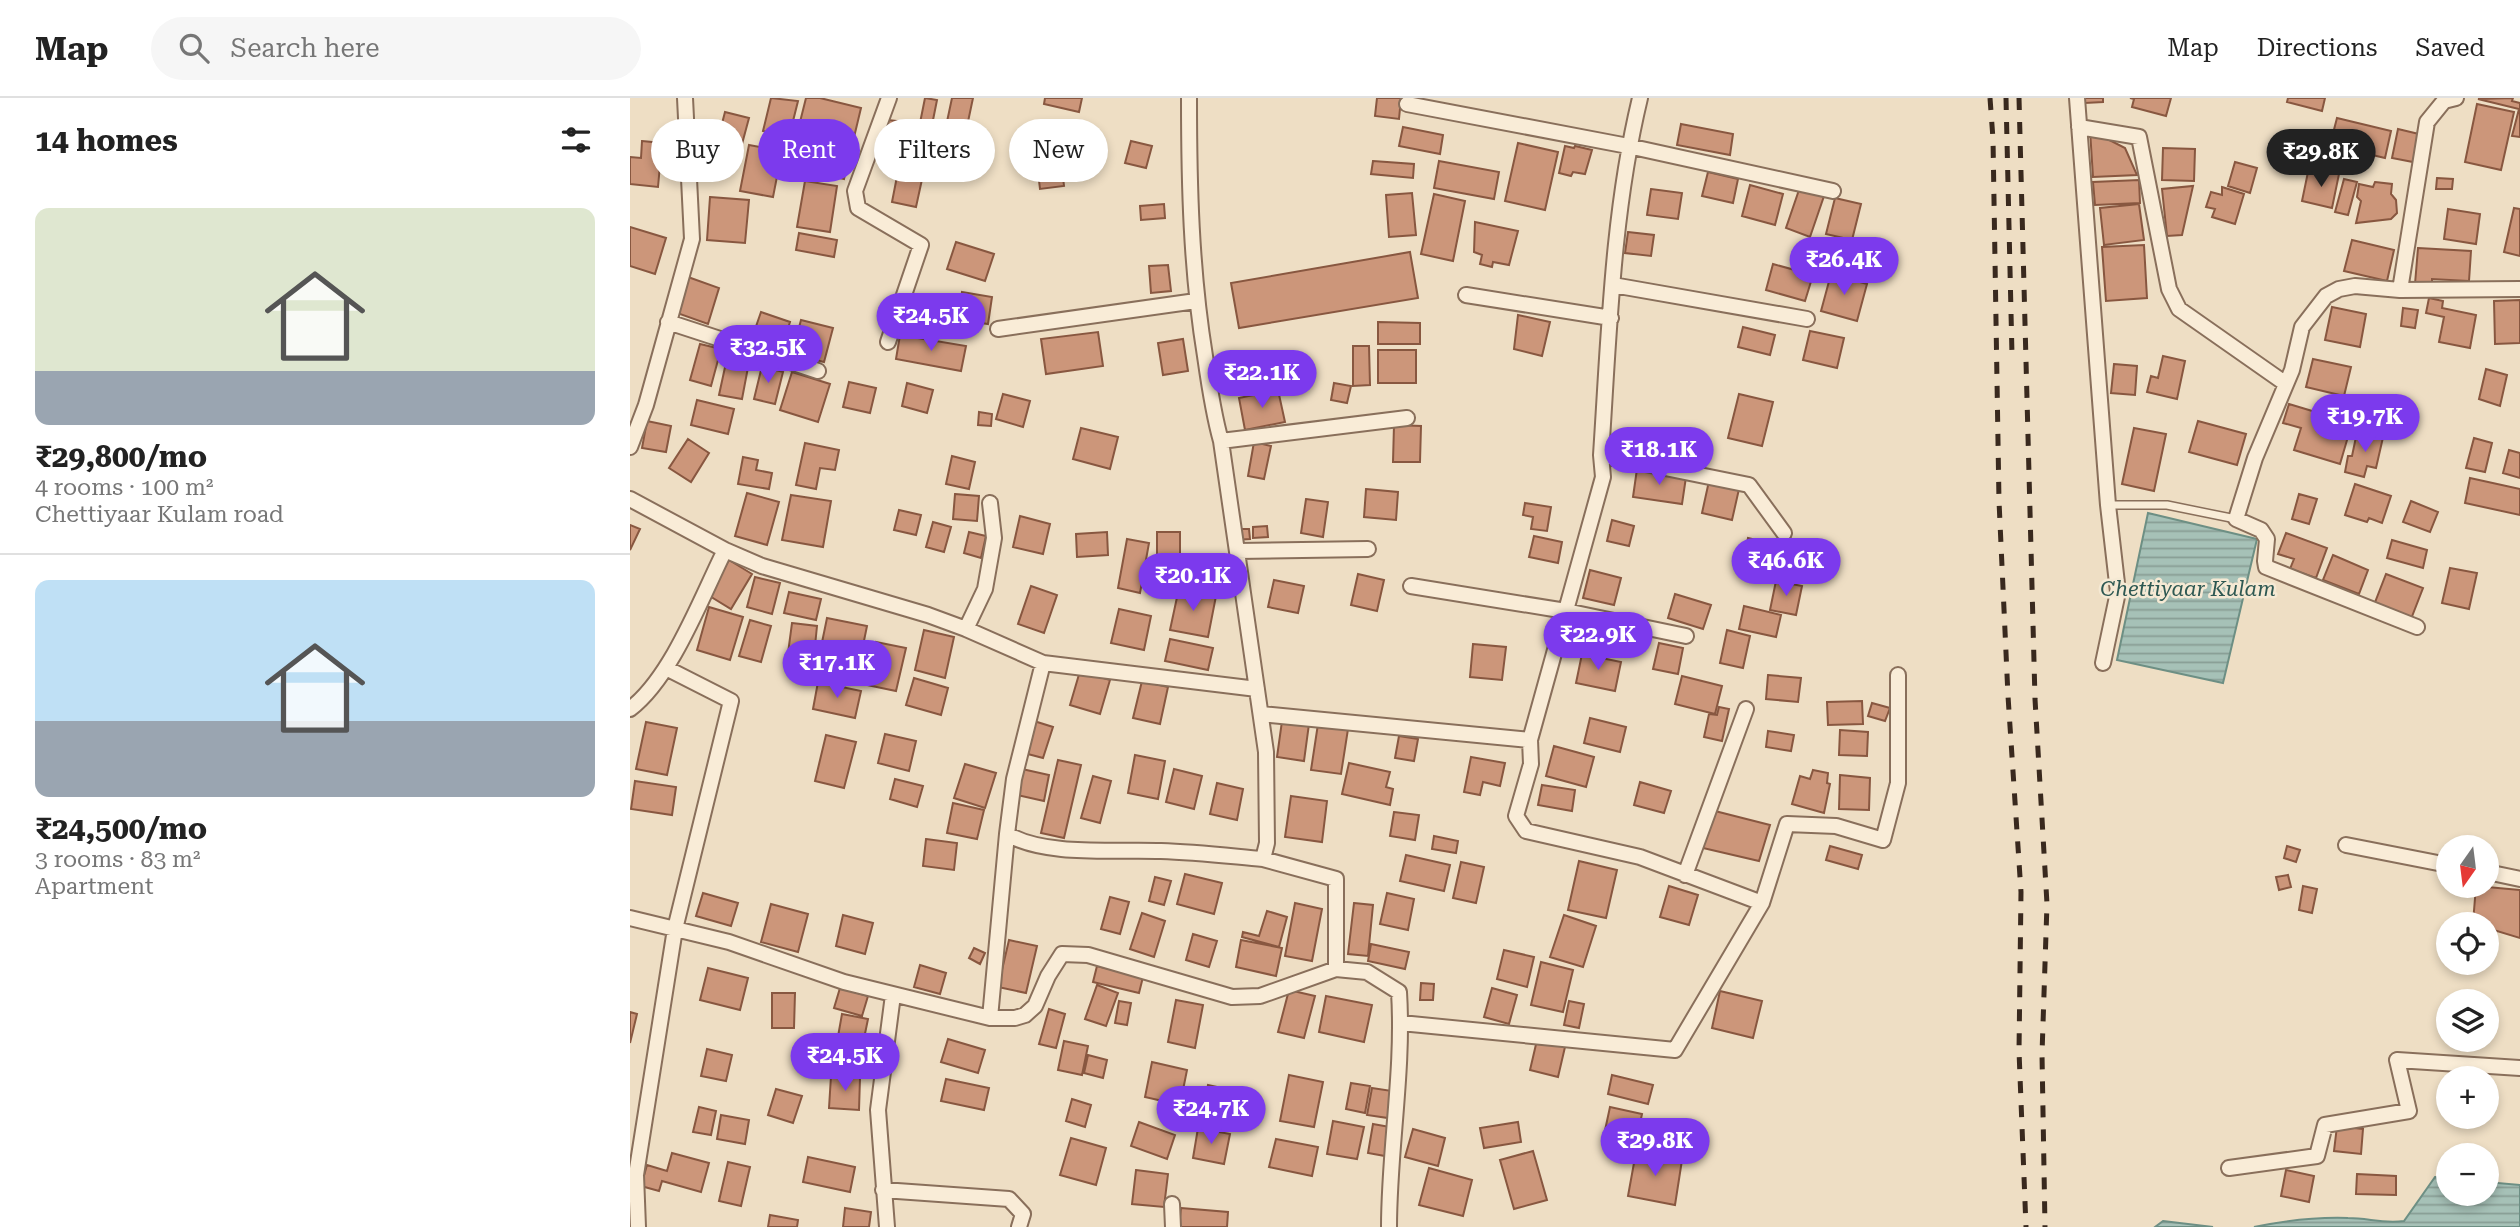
<!DOCTYPE html>
<meta charset="utf-8">
<style>
body{margin:0;font-family:"Roboto Serif",serif;background:#f6f6f6;color:#222;height:100vh;display:flex;flex-direction:column;font-size:26px;white-space:nowrap}
*{box-sizing:border-box;margin:0}
p{font-size:23px;color:#767676}
.icon{flex:none;width:38px;height:38px;fill:none;stroke:currentColor;stroke-width:2;stroke-linecap:round;stroke-linejoin:round}
.map{position:relative;flex:1;overflow:hidden}
.drawer{display:flex;flex-direction:column;background:#fff;width:630px}
.drawer>*{flex:none}
.banner{position:absolute;left:21px;top:21px;width:665px;height:63px;display:flex;gap:14px}
.needle{width:46px;rotate:194deg}
.tools{position:absolute;left:1806px;top:737px;display:grid;gap:14px}
.tools a{display:grid;place-items:center;width:63px;height:63px;border-radius:50%;background:#fff;box-shadow:0 4px 10px #0003;font-size:35px}
.price{position:absolute;translate:-50% -60px;padding:0 16px;border-radius:24px;background:#7c3aed;color:#fff;font-size:23px;line-height:46px;filter:drop-shadow(0 2px 4px #0008)}
.price::after{content:'';position:absolute;left:50%;top:42px;width:21px;height:16px;margin-left:-10px;background:inherit;clip-path:polygon(0 0,100% 0,50% 100%)}
.price.current{background:#222;color:#fff}
ul{padding:0;list-style:none}
li{display:grid;align-content:center;gap:14px;height:371px;padding:0 35px}
li+li{border-top:2px solid #e0e0e0}
li span{display:grid;place-items:center;height:217px;border-radius:14px;color:#555}
li>.icon{margin-inline-start:auto}
span .icon{width:126px;height:126px;fill:#fffc;stroke-width:1}
li b{font-size:30px}
h2{display:flex;justify-content:space-between;align-items:center;height:84px;padding:0 35px;font-size:30px}
.chip{padding:0 24px;border-radius:32px;background:#fff;box-shadow:0 4px 10px #0003;font-size:24px;line-height:63px}
.chip.current{background:#7c3aed;color:#fff}
header{display:flex;align-items:center;gap:42px;box-sizing:border-box;height:98px;padding:0 35px;background:#fff;border-bottom:2px solid #e0e0e0}
header strong{font-size:33px}
nav{display:flex;gap:38px;margin-inline-start:auto;font-size:24px}
.search{width:490px;height:63px;background:#f6f6f6;display:flex;align-items:center;gap:18px;box-sizing:border-box;padding:0 24px;border-radius:38px;color:#767676;font-size:26px}
main{display:flex;flex:1;min-height:0}
.map>svg:first-child{display:block}
</style>
<header>
<strong>Map</strong>
<div class="search"><svg class="icon" aria-label="search" viewBox="0 0 24 24"><circle cx="10" cy="10" r="6"/><path d="M15 15l6 6"/></svg>Search here</div>
<nav><a>Map</a><a>Directions</a><a>Saved</a></nav>
</header>
<main>
<section class="drawer">
<h2>14 homes<svg class="icon" aria-label="filters" viewBox="0 0 24 24"><path d="M4 7h16M4 17h16"/><circle cx="9" cy="7" r="2"/><circle cx="15" cy="17" r="2"/></svg></h2>
<ul>
<li><span style="background:linear-gradient(#dfe7d0 75%,#9aa5b1 0)"><svg class="icon" aria-label="home" viewBox="0 0 24 24"><path d="M3 11l9-7 9 7M6 9v11h12V9"/></svg></span><div><b>₹29,800/mo</b><p>4 rooms · 100 m²</p><p>Chettiyaar Kulam road</p></div></li>
<li><span style="background:linear-gradient(#bfe0f5 65%,#9aa5b1 0)"><svg class="icon" aria-label="home" viewBox="0 0 24 24"><path d="M3 11l9-7 9 7M6 9v11h12V9"/></svg></span><div><b>₹24,500/mo</b><p>3 rooms · 83 m²</p><p>Apartment</p></div></li>
</ul>
</section>
<div class="map">
<svg width="1890" height="1129" viewBox="0 0 1890 1129">
<defs>
<pattern id="water-rules" width="6" height="5" patternUnits="userSpaceOnUse" patternTransform="scale(1.75)"><rect width="6" height="5" fill="#a6c1b7"/><path d="M0 2.5h6" fill="none" stroke="#889d94"/></pattern>
</defs>
<rect width="100%" height="100%" fill="#eedec4"/>
<path fill="url(#water-rules)" stroke="#6d8f84" stroke-width="2" d="M1518 415 1627 441 1593 585 1487 562Z
M1805 1079 1818 1080V1096H1857V1084L1890 1087V1129H1624C1657 1122 1685 1119 1718 1120 1739 1120 1752 1126 1774 1123Z
M1533 1123 1583 1129H1525Z"/>
<path fill="#cc967a" stroke="#885740" stroke-width="2" d="M141 0 168 3 159 39 133 33Z
M176 0H190L231 10 214 81 159 68Z
M295 0 307 2 300 37 288 35Z
M322 0H343L335 38 315 33Z
M415 0H452L449 14 414 6Z
M747 0H771L769 21 745 18Z
M1455 0H1473V4L1455 5Z
M1500 0H1541L1536 18 1502 9 1504 1Z
M1658 0H1695L1692 13 1657 4Z
M1883 0 1882 3 1890 5V39L1882 38 1889 11 1848 1Z
M1847 6 1884 14 1871 72 1835 64Z
M95 14 119 20 112 46 88 41Z
M1707 20 1761 33 1755 60 1700 47Z
M258 22 283 25 280 53 255 51Z
M1051 26 1103 36 1100 57 1047 47Z
M427 28 434 88 410 91 403 31Z
M458 29 459 40 469 39 471 64 443 66 441 30Z
M773 29 813 37 810 56 769 48Z
M1768 31 1789 36 1783 64 1762 60Z
M1460 32 1495 50 1507 77 1463 79Z
M1647 40 1682 47 1678 70 1643 64Z
M12 43 32 45 28 89 0 86V59L11 60Z
M501 43 522 48 516 70 495 65Z
M888 45 928 54 915 112 875 103Z
M119 47 152 53 143 99 110 93Z
M935 48 944 50 945 48 962 52 955 76 943 74 941 78 929 75Z
M74 50 100 53 98 76 71 72Z
M1533 50 1565 51 1564 83 1532 82Z
M271 58 296 63 286 109 262 104Z
M743 63 784 66 783 80 741 76Z
M809 63 869 74 864 101 804 90Z
M1605 64 1627 70 1620 95 1598 88Z
M1693 72 1709 76 1702 110 1672 103 1678 74 1692 77Z
M1078 74 1108 81 1103 105 1072 98Z
M1807 80 1823 81 1822 91H1806Z
M1714 81 1727 84 1718 117 1705 114Z
M1509 82 1510 105 1465 107 1463 84Z
M175 83 207 88 200 134 167 129Z
M1745 84 1762 86 1761 96 1766 102 1767 115 1761 121 1726 125 1731 103 1727 99 1729 86 1743 89Z
M1120 87 1153 96 1145 127 1112 118Z
M1563 88 1552 137 1537 138 1532 91Z
M1170 89 1194 98 1180 139 1156 130Z
M1592 89 1614 96 1605 126 1582 119 1585 111 1576 109 1581 94 1592 97Z
M1021 91 1052 95 1048 121 1017 117Z
M782 95 786 137 759 139 756 97Z
M804 96 835 103 823 163 791 156Z
M80 99 119 102 115 145 77 142Z
M1205 100 1231 106 1222 142 1196 136Z
M534 106 535 120 511 122 510 108Z
M1509 106 1514 142 1474 147 1470 110Z
M1884 110 1890 111V158L1874 154Z
M1818 111 1850 116 1846 146 1814 141Z
M845 124 888 133 879 167 863 164 862 169 850 166 852 157 844 154Z
M0 129 36 140 25 176 0 168Z
M998 134 1024 137 1021 158 995 155Z
M169 135 207 142 204 159 166 152Z
M1722 142 1764 152 1757 183 1714 173Z
M326 144 364 156 355 183 317 171Z
M1514 147 1517 200 1476 203 1472 149Z
M1788 150 1841 153 1839 183 1802 181V187L1785 186Z
M780 154 788 200 609 230 601 185Z
M1143 166 1183 177 1175 203 1136 192Z
M538 167 541 193 521 195 519 168Z
M1201 176 1237 186 1227 223 1191 213Z
M58 179 89 190 78 226 47 215Z
M332 194 362 199 358 226 327 221Z
M1799 200 1813 203 1812 210 1846 217 1840 250 1809 244 1814 219 1796 215Z
M1890 202V245L1865 246 1864 203Z
M279 206 318 209 316 234 276 231Z
M1702 209 1736 216 1730 249 1695 242Z
M1773 210 1788 212 1785 230 1771 228Z
M131 214 160 224 152 249 122 240Z
M888 217 920 224 912 258 884 251Z
M171 222 203 230 194 264 162 256Z
M748 224 790 225V246H748Z
M1113 229 1145 237 1140 257 1108 249Z
M1180 233 1214 240 1207 270 1173 262Z
M468 234 473 268 416 276 411 241Z
M270 237 336 248 331 273 266 261Z
M553 241 558 273 533 277 528 245Z
M70 246 91 251 81 288 60 282Z
M723 248H739L740 287 723 288Z
M748 252H786V285H748Z
M607 257 656 264 652 290 603 283Z
M1533 258 1555 263 1547 301 1517 294 1521 278 1528 280Z
M97 260 119 264 112 301 89 297Z
M1683 261 1721 269 1714 298 1676 289Z
M1484 266 1507 268 1505 297 1481 295Z
M132 268 153 274 145 306 124 301Z
M1856 271 1877 277 1870 308 1849 301Z
M162 274 200 286 188 324 150 312Z
M219 284 246 290 240 315 213 309Z
M277 285 303 292 297 315 272 308Z
M704 285 721 288 717 305 701 302Z
M648 292 655 324 615 332 609 300Z
M373 296 400 303 393 329 366 321Z
M1109 296 1143 304 1132 348 1098 340Z
M67 302 104 311 98 336 61 327Z
M1659 306 1722 325 1710 366 1664 352 1671 330 1653 325Z
M349 314 362 316 361 328 348 327Z
M17 323 41 328 36 354 12 350Z
M1568 323 1616 336 1607 367 1559 354Z
M764 327 791 328 790 364H763Z
M451 330 488 339 480 371 443 361Z
M1504 330 1536 336 1524 393 1492 386Z
M1740 332 1754 335 1746 370 1737 368 1734 379 1715 374 1718 358H1722L1726 339 1738 341Z
M1844 340 1862 345 1855 374 1836 370Z
M58 341 79 355 61 384 39 370Z
M624 344 641 348 634 381 618 378Z
M175 345 209 352 205 372 190 370 186 391 166 387Z
M1879 352 1890 355V380L1873 375Z
M322 358 345 364 339 391 316 386Z
M113 359 128 362 126 372 142 375 139 391 108 386Z
M1007 371 1056 379 1052 406 1003 399Z
M1840 380 1890 391V417L1835 405Z
M1079 383 1109 391 1102 422 1072 415Z
M1725 386 1761 398 1752 425 1739 420 1737 424 1715 417Z
M736 391 768 394 766 422 734 419Z
M117 395 149 404 137 447 105 438Z
M325 396 349 398 347 423 323 421Z
M1669 396 1687 401 1679 426 1662 421Z
M161 397 201 403 193 449 152 442Z
M676 401 698 404 693 439 671 435Z
M1781 403 1808 414 1800 434 1773 424Z
M895 405 921 409 917 433 901 431 903 419 893 417Z
M269 412 291 417 286 437 264 432Z
M390 418 420 426 413 456 383 449Z
M982 422 1004 428 999 448 977 443Z
M303 424 321 429 314 454 296 449Z
M0 427 10 431 0 452Z
M637 428 638 439 623 440V429Z
M605 431H619L620 441 605 442Z
M339 434 356 438 351 460 334 455Z
M477 434 478 457 447 459 446 436Z
M527 434H550V458H527Z
M1656 435 1697 450 1686 480 1660 471 1664 461 1648 456Z
M904 438 932 444 928 465 899 459Z
M1118 440 1139 445 1134 473 1113 469Z
M497 441 519 445 510 495 488 490Z
M1762 442 1797 452 1793 470 1757 460Z
M1703 457 1738 472 1729 496 1693 482Z
M99 462 122 476 101 511 78 497Z
M1820 470 1847 475 1839 511 1812 505Z
M960 472 991 480 984 507 953 500Z
M728 476 754 482 747 513 721 507Z
M1756 476 1793 490 1781 521 1744 507Z
M125 479 150 485 142 516 117 509Z
M644 482 674 488 668 515 638 509Z
M1146 483 1172 488 1166 517 1140 512Z
M401 488 427 497 414 535 388 526Z
M549 490 586 498 578 539 540 532Z
M159 494 191 501 186 522 154 515Z
M1045 496 1081 507 1073 531 1038 520Z
M1114 508 1151 517 1146 539 1109 531Z
M79 509 113 519 100 562 67 552Z
M489 511 521 518 514 552 481 545Z
M197 520 237 528 228 572 188 564Z
M120 522 141 528 131 564 109 558Z
M162 525 187 528 184 558 158 555Z
M294 532 324 539 315 580 285 572Z
M1097 532 1120 538 1113 570 1090 565Z
M540 541 583 550 578 572 535 563Z
M246 544 276 550 266 593 237 587Z
M1029 545 1053 550 1048 576 1023 571Z
M843 546 876 549 872 582 840 579Z
M952 556 991 564 985 593 946 585Z
M450 573 480 582 470 616 440 607Z
M1138 577 1171 580 1168 604 1136 601Z
M1052 578 1092 588 1085 616 1045 606Z
M284 580 318 590 311 617 276 607Z
M512 583 538 589 530 626 503 620Z
M188 584 231 593 225 620 183 611Z
M1232 603 1233 626 1198 627 1197 604Z
M1242 605 1260 610 1255 623 1238 618Z
M1089 609 1099 611 1092 643 1074 639 1079 616 1087 617Z
M960 620 996 629 990 654 954 645Z
M404 623 423 629 413 660 394 655Z
M652 623 679 626 674 663 647 659Z
M16 624 47 630 37 677 6 671Z
M688 626 718 631 711 676 681 672Z
M1210 632 1238 634 1237 658 1209 657Z
M1138 633 1164 637 1161 653 1136 649Z
M255 636 286 643 279 673 248 665Z
M196 637 226 644 214 690 185 683Z
M769 638 788 641 784 663 765 660Z
M924 648 964 659 956 689 916 678Z
M505 657 535 663 528 701 498 695Z
M841 659 875 665 870 688 853 684 850 697 834 694Z
M428 662 451 667 434 740 411 735Z
M719 665 760 674 756 689 763 691 760 707 712 696Z
M335 666 366 675 355 710 324 700Z
M392 671 419 677 414 703 387 697Z
M544 671 572 678 564 711 536 704Z
M1183 672 1198 675 1197 685 1200 686 1194 715 1162 706 1170 678 1180 681Z
M1210 677 1240 680 1239 712 1209 711Z
M463 678 481 683 470 725 451 720Z
M265 681 293 688 287 709 260 701Z
M5 683 46 689 42 717 1 711Z
M1010 684 1041 693 1034 715 1004 707Z
M587 685 613 691 607 722 580 716Z
M912 687 945 692 942 713 908 707Z
M661 698 697 703 692 744 655 739Z
M323 705 354 712 347 741 317 735Z
M1081 712 1140 727 1129 763 1073 750Z
M764 714 789 717 785 742 760 738Z
M804 738 828 743 826 755 802 751Z
M296 741 327 745 324 772 293 768Z
M1200 748 1232 757 1228 771 1196 762Z
M1657 748 1670 752 1666 764 1654 760Z
M776 757 820 767 814 793 770 783Z
M949 763 987 772 976 820 938 812Z
M831 764 854 769 846 805 823 800Z
M555 776 592 785 584 816 547 806Z
M1658 777 1661 789 1649 792 1646 779Z
M525 779 541 783 534 807 519 803Z
M1039 788 1068 797 1059 827 1030 819Z
M1673 788 1687 791 1682 815 1669 812Z
M1846 788 1890 792V840L1857 830V826L1843 825Z
M73 795 108 805 101 828 66 818Z
M757 795 784 801 778 832 750 826Z
M480 799 499 804 490 836 471 831Z
M665 805 692 811 682 863 655 858Z
M724 805 743 807 738 858 718 856Z
M141 806 178 816 168 854 131 844Z
M637 813 657 819 649 849 612 839 613 834 629 838Z
M512 815 535 823 524 859 500 851Z
M213 817 243 825 235 856 206 848Z
M934 817 966 828 953 869 920 859Z
M563 836 587 843 579 869 556 862Z
M379 842 407 848 396 895 368 889Z
M611 842 652 850 646 878 606 869Z
M741 846 779 854 775 871 738 863Z
M344 850 355 855 350 866 339 860Z
M874 852 904 859 897 889 867 881Z
M911 864 943 872 933 914 901 907Z
M290 867 316 875 310 896 284 889Z
M467 868 513 879 509 895 463 884Z
M78 870 118 880 110 912 70 902Z
M791 885 804 886 803 902H790Z
M467 887 488 895 476 928 455 921Z
M210 890 238 898 232 918 204 910Z
M862 890 887 897 879 926 854 919Z
M659 892 685 898 674 940 648 934Z
M1090 893 1132 903 1123 940 1082 930Z
M142 895H165L164 930H142Z
M696 898 742 907 734 944 689 934Z
M546 902 573 907 565 950 538 944Z
M489 903 501 905 497 927 485 925Z
M939 903 954 906 949 930 934 927Z
M419 911 435 916 426 950 409 946Z
M0 914 7 916 0 945Z
M212 916 238 921 229 965 204 961Z
M318 941 355 952 348 975 311 964Z
M907 942 935 949 928 979 900 972Z
M434 943 458 948 452 977 428 972Z
M77 951 102 957 96 983 71 978Z
M458 957 477 962 473 980 454 975Z
M522 964 557 972 550 1007 515 999Z
M659 977 693 984 684 1029 650 1023Z
M982 977 1023 987 1018 1006 978 996Z
M201 978 230 980 229 1012 199 1010Z
M316 981 359 990 354 1012 311 1003Z
M721 985 740 988 735 1015 716 1011Z
M578 987 605 993 597 1029 571 1023Z
M742 990 762 993 758 1020 737 1017Z
M146 991 172 998 163 1025 138 1017Z
M442 1001 461 1007 455 1029 436 1023Z
M69 1009 86 1013 81 1037 63 1034Z
M980 1009 1012 1016 1006 1044 974 1037Z
M91 1017 119 1022 115 1046 87 1041Z
M703 1023 734 1029 727 1061 697 1056Z
M509 1024 545 1037 537 1061 501 1048Z
M888 1024 891 1044 854 1050 850 1030Z
M743 1026 760 1029 755 1058 738 1055Z
M1707 1028 1733 1031 1731 1056 1704 1053Z
M568 1030 600 1036 594 1066 563 1060Z
M783 1031 815 1040 808 1068 775 1059Z
M441 1040 476 1050 466 1087 430 1077Z
M646 1041 688 1049 682 1078 639 1069Z
M903 1053 917 1102 884 1111 870 1062Z
M1006 1054 1052 1062 1045 1107 998 1098Z
M42 1055 79 1065 71 1094 32 1083 29 1093 11 1088 17 1067 37 1073Z
M178 1059 225 1069 220 1094 173 1084Z
M98 1064 120 1069 111 1108 89 1103Z
M799 1070 842 1082 833 1118 789 1107Z
M506 1072 538 1076 534 1109 502 1106Z
M1656 1072 1684 1078 1679 1104 1651 1098Z
M1727 1076 1766 1078V1097L1726 1096Z
M215 1110 241 1114 239 1129H213Z
M551 1110 598 1114 597 1129H549Z
M140 1117 168 1122 167 1129H138Z"/>
<g fill="none" stroke-linecap="round" stroke-linejoin="round">
<g stroke="#896f5b" stroke-width="10">
<path id="lane" d="M1478 407H1537L1606 421"/>
</g>
<g stroke="#896f5b" stroke-width="18">
<path id="street" d="M559 0C559 87 561 172 575 258 579 286 583 315 591 343L636 654 637 745 633 761 706 781V871
M1447 0 1478 407 1488 494 1473 565
M1826 0 1814 3 1797 24 1770 192 1890 191
M777 6 998 48 1203 93
M1449 29 1509 39 1539 191 1549 211 1656 286
M983 187 1177 221
M1770 192 1725 188 1709 191 1696 198 1672 229 1662 272 1625 360 1606 421 1631 432 1637 441 1635 463 1636 469 1787 529
M836 197 981 220
M38 224 188 273
M368 231 566 203
M258 244 291 147 228 110 225 93 259 0
M591 343 777 320
M0 349 16 307 62 141 55 0
M971 357 1119 387 1154 435
M0 401 95 452 132 468 298 517 336 531 413 565 627 591
M607 453 738 451
M781 488 936 513 1056 538
M336 531 355 491 364 440 360 405
M413 565 384 681 377 736C416 759 486 751 531 753 565 754 599 758 633 761
M0 611C42 579 71 500 95 452
M631 616 900 642 901 666 886 718 896 733 1010 759 1132 805
M900 642 973 379 971 357C979 238 982 116 1010 0
M1716 747 1818 767
M1857 774 1890 781
M1055 777 1116 611
M0 820 99 844 214 884 360 920H385L395 917 405 908 418 878 432 856 458 857 602 899 630 898 706 871 737 874 769 894C774 972 759 1051 759 1129
M360 920 377 736
M771 925 1045 952 1132 805 1157 726 1206 728 1253 742 1268 685V577
M1599 1070 1687 1058 1695 1027 1779 1013 1767 962 1890 970
M253 1092 379 1101 393 1116 389 1129
M542 1106 543 1129
M8 1129 6 1077 45 831 101 603 36 570
M257 1129 248 1012 263 897"/>
</g>
<use href="#lane" stroke="#f9ecd7" stroke-width="7"/>
<use href="#street" stroke="#f9ecd7" stroke-width="14"/>
<path stroke="#39291e" stroke-width="5" stroke-dasharray="12 12" stroke-linecap="butt" d="M1360 0 1363 41 1369 403 1378 598 1391 794 1389 953 1396 1129
M1376 0 1382 257
M1389 0 1405 601 1417 806 1412 956 1415 1129"/>
</g>
<g text-anchor="middle" dominant-baseline="central" stroke-width="5" stroke-linejoin="round" paint-order="stroke">
<g font-size="21" font-style="italic" fill="#2e5852" stroke="#f5e9d4">
<text x="1558" y="491">Chettiyaar Kulam</text>
</g>
</g>
</svg>
<div class="tools">
<a><svg class="needle" viewBox="-14 -14 28 28"><path d="M0-13l5 13h-10z" fill="#e53935"/><path d="M0 13l5-13h-10z" fill="#767676"/></svg></a>
<a><svg class="icon" aria-label="locate" viewBox="0 0 24 24"><circle cx="12" cy="12" r="6"/><path d="M12 2v4M12 18v4M2 12h4M18 12h4"/></svg></a>
<a><svg class="icon" aria-label="layers" viewBox="0 0 24 24"><path d="M12 4l9 5-9 5-9-5zM3 14l9 5 9-5"/></svg></a>
<a>+</a>
<a>−</a>
</div>
<b class="price current" style="left:1691px;top:91px">₹29.8K</b>
<b class="price" style="left:1214px;top:199px">₹26.4K</b>
<b class="price" style="left:301px;top:255px">₹24.5K</b>
<b class="price" style="left:138px;top:287px">₹32.5K</b>
<b class="price" style="left:632px;top:312px">₹22.1K</b>
<b class="price" style="left:1735px;top:356px">₹19.7K</b>
<b class="price" style="left:1029px;top:389px">₹18.1K</b>
<b class="price" style="left:1156px;top:500px">₹46.6K</b>
<b class="price" style="left:563px;top:515px">₹20.1K</b>
<b class="price" style="left:968px;top:574px">₹22.9K</b>
<b class="price" style="left:207px;top:602px">₹17.1K</b>
<b class="price" style="left:215px;top:995px">₹24.5K</b>
<b class="price" style="left:581px;top:1048px">₹24.7K</b>
<b class="price" style="left:1025px;top:1080px">₹29.8K</b>
<div class="banner">
<a class="chip">Buy</a>
<a class="chip current">Rent</a>
<a class="chip">Filters</a>
<a class="chip">New</a>
</div>
</div>
</main>
